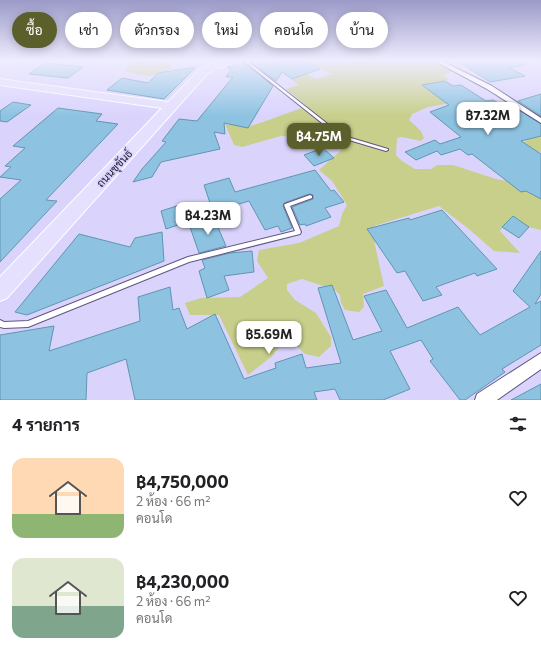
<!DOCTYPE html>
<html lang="th">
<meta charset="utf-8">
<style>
body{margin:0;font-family:Commissioner,Sarabun,sans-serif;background:#f2f2f2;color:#202124;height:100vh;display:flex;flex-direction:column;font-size:15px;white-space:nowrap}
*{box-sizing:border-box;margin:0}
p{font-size:13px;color:#757577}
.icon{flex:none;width:22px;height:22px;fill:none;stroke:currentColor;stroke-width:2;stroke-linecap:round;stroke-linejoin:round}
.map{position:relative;height:400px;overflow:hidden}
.side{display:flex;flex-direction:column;background:#fff;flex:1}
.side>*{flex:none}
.guide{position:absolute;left:12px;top:12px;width:517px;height:36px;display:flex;gap:8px}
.price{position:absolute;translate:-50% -34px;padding:0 9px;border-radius:8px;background:#fff;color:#222;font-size:13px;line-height:26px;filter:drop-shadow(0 1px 2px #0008)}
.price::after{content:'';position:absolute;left:50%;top:24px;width:12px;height:9px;margin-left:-6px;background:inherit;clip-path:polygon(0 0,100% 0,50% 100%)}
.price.on{background:#5b5f2c;color:#fff}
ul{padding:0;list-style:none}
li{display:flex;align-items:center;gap:12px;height:100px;padding:0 12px}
li span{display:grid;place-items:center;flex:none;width:112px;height:80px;border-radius:12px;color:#555}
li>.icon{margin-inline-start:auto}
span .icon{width:48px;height:48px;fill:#fffc;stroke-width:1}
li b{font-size:17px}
h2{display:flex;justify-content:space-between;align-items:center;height:48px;padding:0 12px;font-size:17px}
.pill{padding:0 14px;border-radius:18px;background:#fff;box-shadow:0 2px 10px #0003;font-size:14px;line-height:36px}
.pill.on{background:#5b5f2c;color:#fff}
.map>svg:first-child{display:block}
</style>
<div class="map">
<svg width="541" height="400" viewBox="0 0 541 400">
<rect width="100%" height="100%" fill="#dad4fd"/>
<path fill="#c8cf8b" d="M128 60H157L169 62 171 69C151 78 146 77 125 71L130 61Z
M305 60H393C407 64 416 58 430 60 438 60 448 68 455 71L443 75 449 80 422 85 451 103 428 107 412 114 409 120 421 131 424 138 421 141 402 137 397 138 396 155 402 161 415 169H431L437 165H453L496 179 541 187V230L507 222 500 231 520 253 494 251 470 230 439 206 374 226 375 245 384 286 363 294 364 307 359 312 345 310 341 303 340 295 335 290 302 279 287 284V290L295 300 316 313 331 337V346L319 357 305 354 291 341 283 343 271 357 248 375 219 315H190L185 303 201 298 240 297 268 278 257 261 259 250 299 243 339 226 342 214 347 205 332 181 319 170 347 145 321 126 310 138 281 136 242 147 234 145 225 124 247 127 266 121 307 106 286 89 299 85 292 80 306 74 317 79 331 74Z
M541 135V152L521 149 518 145 533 137Z"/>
<path fill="#8dc3e1" stroke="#6095b1" d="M248 60H303L320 69 292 79 282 72 276 81Z
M456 60H525V65L510 68 525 76 490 82Z
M243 62 273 86 248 128 224 123 225 134 214 132 220 149 161 162 152 177 133 182 142 169 166 142 162 141 179 119 197 121 233 77H226L231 69 227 67Z
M45 63 83 67 68 78 29 74Z
M196 67 164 99 107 90 122 78 148 83 158 73Z
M445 81 453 86 461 85 486 101 493 100 504 106 509 104 541 124V136L521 141 541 154V199L526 191 521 192 472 154 468 155 460 149 441 155 437 151 416 160 405 152 435 140 440 144 461 137 430 112 449 105 422 85Z
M541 94V116L518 101Z
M13 102 31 105 7 122 0 121V111Z
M58 108 102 114 96 121 118 124 46 200 57 201 0 262V199L21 180 0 177 11 167 5 166 25 148 13 146Z
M323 148 334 158 314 166 304 155Z
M315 170 331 191 334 190 344 202 325 208 331 217 306 226 305 224 300 225 292 207 313 199V195L309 194 284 203 283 206 292 228 281 232 278 226 265 230 249 201 213 212 204 185 229 178 235 192Z
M183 204 190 221 166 229 161 211Z
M442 210 497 269 477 276 475 273 436 287 442 295 423 301 405 271 397 273 367 229 409 218 410 220Z
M513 216 529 227 519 238 502 227Z
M214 218 226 246 199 253 190 227Z
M162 232 164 261 27 315 15 312 79 234 130 247 135 238Z
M252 251 254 272 224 276 229 290 207 298 199 271 205 268 202 260 230 253Z
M541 251V294L535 304 541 301V345L502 369 505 372 465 400H460L430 361 433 359 421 340 390 351 410 389 383 400H340L335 389 314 392 317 400H135L126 359 87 373 86 400H0V335L54 326 49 351 140 321 138 297 170 287 173 310 179 308 187 329 215 314 244 379 276 368 275 363 302 354 306 368 341 363 318 288 332 285 353 340 382 331 364 296 386 290 407 328 458 307 480 335 530 307 513 291Z
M541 384V400H511Z"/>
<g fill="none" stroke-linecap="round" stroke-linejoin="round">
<g stroke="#5f5682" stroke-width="2">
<path id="lane" d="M244 60H246L329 125 351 138 388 149V150L386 151 349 140 327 127 244 61Z
M310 195 312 196V198L290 206 301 232 300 234 189 262 28 327 4 328 0 327V320L4 322 28 321 188 257 295 231 284 205 285 204Z"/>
</g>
<g stroke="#5f5682" stroke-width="2">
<path id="street" d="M433 60H440L492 86 541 118V123L487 89Z
M541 353V369L497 400H475L477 394Z"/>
</g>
<g stroke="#fff" stroke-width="2">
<path id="primary" d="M228 60H243L241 62 217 68 207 74 7 298 0 301V277L162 108 0 85V79L168 102 199 70 211 64Z"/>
</g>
<use href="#lane" fill="#fff" fill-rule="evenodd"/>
<use href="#street" fill="#fff" fill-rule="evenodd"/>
<use href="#primary" fill="#e5e0fd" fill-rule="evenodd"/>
</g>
<linearGradient id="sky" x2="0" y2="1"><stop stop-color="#9b9ac8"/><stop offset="0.52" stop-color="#eeecfe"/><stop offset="1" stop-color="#eeecfe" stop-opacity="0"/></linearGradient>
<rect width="541" height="116" fill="url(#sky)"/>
<g text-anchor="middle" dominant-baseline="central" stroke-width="3" stroke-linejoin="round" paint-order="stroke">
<g font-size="11" fill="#1f1c2e" stroke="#dad4fd">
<text transform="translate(114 168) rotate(-47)">ถนนขุขันธ์</text>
</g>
</g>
</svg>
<b class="price" style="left:488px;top:136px">฿7.32M</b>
<b class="price on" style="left:319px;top:157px">฿4.75M</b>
<b class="price" style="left:208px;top:236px">฿4.23M</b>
<b class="price" style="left:269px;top:355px">฿5.69M</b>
<div class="guide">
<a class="pill on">ซื้อ</a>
<a class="pill">เช่า</a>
<a class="pill">ตัวกรอง</a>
<a class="pill">ใหม่</a>
<a class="pill">คอนโด</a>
<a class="pill">บ้าน</a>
</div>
</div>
<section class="side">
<h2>4 รายการ<svg class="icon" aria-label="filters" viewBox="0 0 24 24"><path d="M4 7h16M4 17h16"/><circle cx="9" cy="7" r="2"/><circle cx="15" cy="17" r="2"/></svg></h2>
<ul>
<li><span style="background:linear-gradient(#ffd9b3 70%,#8fb573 0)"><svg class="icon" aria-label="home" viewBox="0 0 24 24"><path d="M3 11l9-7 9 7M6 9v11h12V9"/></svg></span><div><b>฿4,750,000</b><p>2 ห้อง · 66 m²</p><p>คอนโด</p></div><svg class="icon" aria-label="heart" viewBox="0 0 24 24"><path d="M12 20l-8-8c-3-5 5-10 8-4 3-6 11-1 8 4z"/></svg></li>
<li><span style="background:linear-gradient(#dfe7d0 60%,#7fa58c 0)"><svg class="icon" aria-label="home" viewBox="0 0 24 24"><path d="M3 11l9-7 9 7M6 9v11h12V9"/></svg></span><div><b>฿4,230,000</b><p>2 ห้อง · 66 m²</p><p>คอนโด</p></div><svg class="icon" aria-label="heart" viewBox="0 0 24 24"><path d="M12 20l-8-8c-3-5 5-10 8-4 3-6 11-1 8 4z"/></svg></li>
</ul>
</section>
